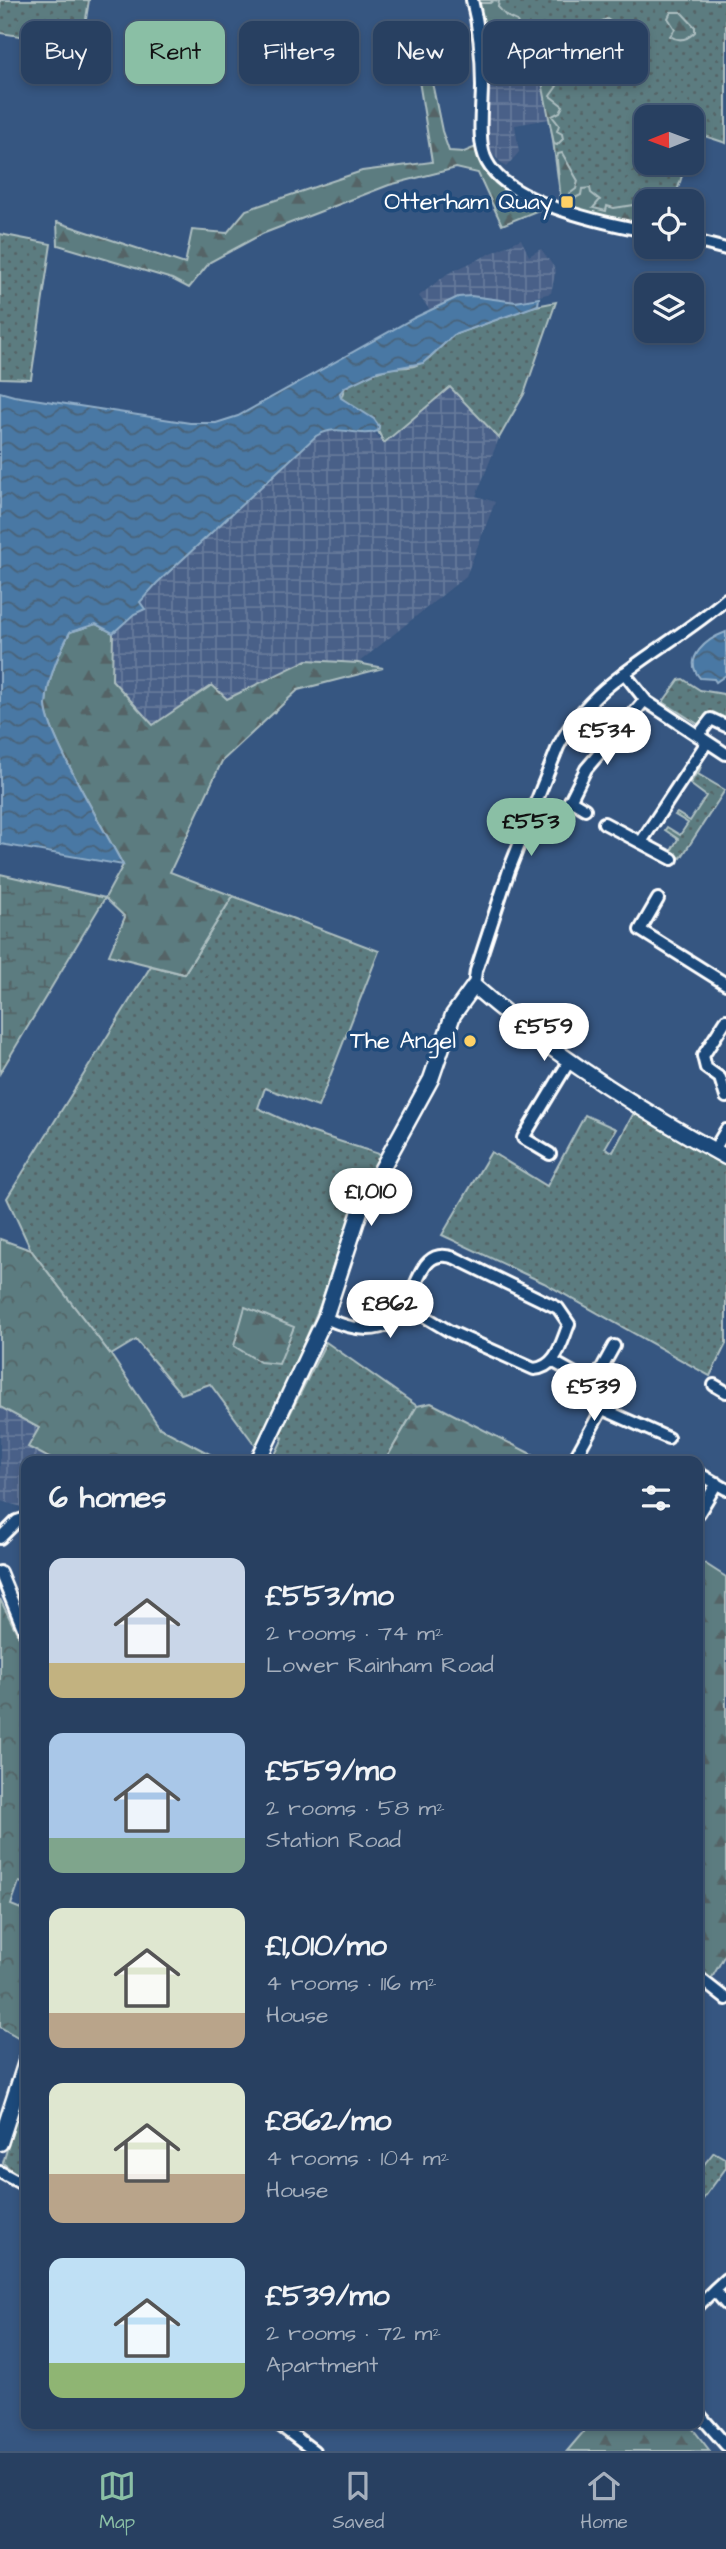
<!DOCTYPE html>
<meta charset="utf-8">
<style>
body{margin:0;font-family:"Architects Daughter",sans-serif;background:#344b6a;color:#f1f3f6;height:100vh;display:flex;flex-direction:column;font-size:26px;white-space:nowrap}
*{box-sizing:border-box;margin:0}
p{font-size:23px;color:#a5afbd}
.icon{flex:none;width:38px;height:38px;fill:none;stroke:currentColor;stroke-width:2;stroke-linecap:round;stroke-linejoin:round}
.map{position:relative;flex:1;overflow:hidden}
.sheet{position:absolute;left:21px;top:1456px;width:682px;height:973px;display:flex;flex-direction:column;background:#284061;border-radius:14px;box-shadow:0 4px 10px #0003,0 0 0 2px #445976}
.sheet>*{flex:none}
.guide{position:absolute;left:21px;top:21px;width:684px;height:63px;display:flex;gap:14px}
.needle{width:46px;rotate:269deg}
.controls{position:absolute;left:634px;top:105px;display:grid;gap:14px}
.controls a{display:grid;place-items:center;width:70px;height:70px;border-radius:14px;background:#284061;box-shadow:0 4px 10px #0003,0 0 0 2px #445976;font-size:35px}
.price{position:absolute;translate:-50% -60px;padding:0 16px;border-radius:24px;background:#fff;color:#222;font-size:23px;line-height:46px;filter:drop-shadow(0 2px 4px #0008)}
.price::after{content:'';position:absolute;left:50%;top:42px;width:21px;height:16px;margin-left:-10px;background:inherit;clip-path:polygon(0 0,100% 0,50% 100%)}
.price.selected{background:#8abfa5;color:#111}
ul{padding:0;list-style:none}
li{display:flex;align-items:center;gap:21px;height:175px;padding:0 28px}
li span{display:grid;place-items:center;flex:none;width:196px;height:140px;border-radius:14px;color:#555}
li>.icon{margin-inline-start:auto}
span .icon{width:84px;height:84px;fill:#fffc;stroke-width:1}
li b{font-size:30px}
h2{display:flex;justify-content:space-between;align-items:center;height:84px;padding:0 28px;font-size:30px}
.tag{padding:0 24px;border-radius:14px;background:#284061;box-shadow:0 4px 10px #0003,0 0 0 2px #445976;font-size:24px;line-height:63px}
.tag.selected{background:#8abfa5;color:#111}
.tabs{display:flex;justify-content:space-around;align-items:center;height:98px;border-top:2px solid #445976;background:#284061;font-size:19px;color:#a5afbd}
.tabs a{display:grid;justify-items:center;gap:4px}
.tabs .selected{color:#8abfa5}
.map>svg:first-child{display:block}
</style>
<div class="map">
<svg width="726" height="2451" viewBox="0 0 726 2451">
<defs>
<pattern id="industrial-grid" width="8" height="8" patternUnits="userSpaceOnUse" patternTransform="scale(1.75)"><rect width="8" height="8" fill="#4a6188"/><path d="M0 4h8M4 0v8" fill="none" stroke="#65799a"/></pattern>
<pattern id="grass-dots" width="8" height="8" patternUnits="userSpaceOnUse" patternTransform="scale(1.75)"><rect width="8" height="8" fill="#5b7c80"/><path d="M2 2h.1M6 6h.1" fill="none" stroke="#546466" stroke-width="1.8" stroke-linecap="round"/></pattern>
<pattern id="forest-firs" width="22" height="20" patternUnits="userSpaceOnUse" patternTransform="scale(1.75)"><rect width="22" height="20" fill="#5b7c80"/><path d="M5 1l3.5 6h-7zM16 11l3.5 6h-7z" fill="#546466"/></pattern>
<pattern id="wetland-marsh" width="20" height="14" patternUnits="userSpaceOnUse" patternTransform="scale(1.75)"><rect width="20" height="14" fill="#5b7c80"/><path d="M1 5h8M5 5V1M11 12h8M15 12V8" fill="none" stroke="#546466"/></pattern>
<pattern id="park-crowns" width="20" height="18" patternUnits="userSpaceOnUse" patternTransform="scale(1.75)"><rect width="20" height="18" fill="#5b7c80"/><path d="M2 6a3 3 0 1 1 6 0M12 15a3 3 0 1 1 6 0" fill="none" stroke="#546466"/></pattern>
<pattern id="water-waves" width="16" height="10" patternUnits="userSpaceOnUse" patternTransform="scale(1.75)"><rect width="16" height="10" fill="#4878a4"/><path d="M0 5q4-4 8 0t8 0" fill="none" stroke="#4a6278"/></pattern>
</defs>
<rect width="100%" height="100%" fill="#365681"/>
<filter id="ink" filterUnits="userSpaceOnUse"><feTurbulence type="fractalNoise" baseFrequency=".0143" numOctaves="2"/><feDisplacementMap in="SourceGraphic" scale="14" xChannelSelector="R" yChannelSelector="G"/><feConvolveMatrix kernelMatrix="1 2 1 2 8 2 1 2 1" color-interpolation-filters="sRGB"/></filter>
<g filter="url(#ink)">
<path fill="url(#industrial-grid)" d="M490 54 545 80 549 119 515 125 519 152 506 167 491 153 487 126Z
M521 239 529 256 541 249 556 270 551 293 516 302 465 296 430 310 419 296 447 274Z
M450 387 499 438 476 496 495 502 466 576 358 663 307 660 227 699 212 685 153 725 112 680 113 633 134 614 145 609 140 602 157 583 316 436 325 431 343 429 375 433 384 443Z
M0 1407 39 1428 28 1447 55 1461H26V1508L0 1501Z"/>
<path fill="url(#grass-dots)" stroke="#adbec0" stroke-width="2" d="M0 0H89L83 38 76 44 66 43 0 33Z
M479 0H726V143L696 133 691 146V117H646V163H686L674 201H646V229L564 205 561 201 545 80 490 54Z
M0 234 51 244 31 379 0 378Z
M556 302 524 394 499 438 450 387 384 443 378 431 379 426 341 398 345 387C359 379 375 371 392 368 399 367 407 368 414 366 432 361 439 345 454 335L531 307Z
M683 679 700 690 723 694 726 699V721L712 715 701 726 663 702 679 680Z
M702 764 698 774 725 790 681 858 671 851 678 839 665 830 667 827 680 835 688 823 675 815 677 813 690 821 706 796 690 784Z
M233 896 379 951 318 1107 265 1088 258 1108 308 1131 382 1155 357 1195 319 1308 258 1449 210 1384 181 1394 136 1340 111 1355 31 1250 7 1198 151 966 184 974Z
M637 1107 726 1160V1344L710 1376 544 1283 442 1235 491 1152 547 1186 585 1115 616 1129 605 1148 613 1152Z
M326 1342 417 1406 385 1461H272L283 1438 279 1436Z
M26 2085V2182L3 2163Z
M714 2152 726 2159V2168L698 2206V2172Z"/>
<path fill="url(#forest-firs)" stroke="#adbec0" stroke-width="2" d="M494 0 499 1 498 7 506 16 517 21C519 29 522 41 527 48 534 56 541 62 544 72L540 75 557 86 550 96 563 106 560 112 552 116 559 125 557 131 562 134 563 139 557 145 554 144 542 82 524 78 486 58 479 3H490Z
M671 12H681L695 27V32C688 39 679 42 670 36L675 29 668 18Z
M607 19 617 26 622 24 627 30 633 31V44L623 54C620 54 616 53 612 54 602 56 597 64 587 54L592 45 599 40 593 32 598 23Z
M427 58 442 131 449 151 464 152 476 147 497 183 544 208 502 225 478 173 456 168 389 185 262 234 210 262 189 288 172 279 58 245 57 222 185 264 192 230 227 233 246 210 362 171 432 162 416 62Z
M562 153 578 181 576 189 568 195 573 199 581 195 582 189 590 188 591 193 600 200 593 208 606 211 607 206 614 208 640 204 643 207 635 219 646 223V231L564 205 561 201 557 160 558 154Z
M96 624 113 633 112 680 153 725 212 685 227 699 307 660 358 663 383 668 298 690 222 761 170 872 233 896 184 974 109 955 125 917 105 898 123 865C108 836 44 730 46 704 48 678 58 655 70 632Z
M245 1307 294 1327 279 1364 260 1362 234 1346Z
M431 1403 543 1460 545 1461H385L417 1406Z
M698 1559 726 1577V1953L710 1981 698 1972Z
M590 2424H689L710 2451H567Z"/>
<path fill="url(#wetland-marsh)" stroke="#adbec0" stroke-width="2" d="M0 874 105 898 0 1073Z"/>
<path fill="url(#park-crowns)" stroke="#adbec0" stroke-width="2" d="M0 1239 31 1250 111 1355 160 1428 223 1461H55L28 1447 39 1428 0 1407Z
M0 1599 17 1633 26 1643V1884L19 1882 11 1905 26 1911 25 2041 0 2027Z"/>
<path fill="url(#water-waves)" stroke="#91aec8" stroke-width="2" d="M471 296 516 302 539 298 538 305 454 335 423 363 378 371 345 387 340 393 341 398 374 419 379 426 378 431C357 439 340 422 316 436L157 583 140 602 145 609 134 614 113 633 96 624 70 632C58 655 48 678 46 704 44 730 108 836 123 865L0 844V392L14 396 190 423H216L238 416 414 318 458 297Z
M726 632V675L716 682 714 679 700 678C682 658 707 639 726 632Z"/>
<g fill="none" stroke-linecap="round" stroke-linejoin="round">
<g stroke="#fff" stroke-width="16">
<path id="minor" d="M472 0C479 27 482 58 482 86 482 106 478 131 483 151 494 201 603 223 646 231
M691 240 726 249
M624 673 647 702 726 754
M698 736 711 719 726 726
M570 800 585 809
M604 823 672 859
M557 827 586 769 645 700
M641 842 707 742
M658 899 640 930 726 984
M474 986 476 971 509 870 558 747C594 677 670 649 726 599
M726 1020 703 1056 706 1068 720 1078 726 1097
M714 1150 726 1130
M550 1154 523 1138 570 1060
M325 1318C435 1367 396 1237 455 1258L558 1308 569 1324C561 1343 557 1367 534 1369L449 1331 407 1306
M552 1361 593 1384 594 1400 598 1407 668 1438
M593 1384 614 1346
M714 1385 726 1392
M575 1458 602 1409
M698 1473 726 1489
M699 1513 717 1483
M0 1538 17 1521 26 1518
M0 1572 26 1635
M698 1977 726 1999
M0 2172 26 2186
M726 2279 714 2290 726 2304
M698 2306 714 2290
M698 2413 726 2445
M278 2424 314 2451"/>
</g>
<g stroke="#fff" stroke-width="19">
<path id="major" d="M258 1461 325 1318 362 1205 431 1079 453 1015 474 986C550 1053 638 1109 726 1157
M0 2143 26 2062"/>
</g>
<use href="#minor" stroke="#1f4a7a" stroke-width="10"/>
<use href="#major" stroke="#1f4a7a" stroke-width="14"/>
</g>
</g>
<g fill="#ffd166" stroke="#1f4a7a" stroke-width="2.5">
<rect x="560" y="195" width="14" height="14" rx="3.5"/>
<circle cx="470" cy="1041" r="7"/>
</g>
<g text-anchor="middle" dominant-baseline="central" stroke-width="7" stroke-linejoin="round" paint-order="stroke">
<g font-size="24" fill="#fff" stroke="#1f4a7a" text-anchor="end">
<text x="553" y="202">Otterham Quay</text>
<text x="456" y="1041">The Angel</text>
</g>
</g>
</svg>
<div class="controls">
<a><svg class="needle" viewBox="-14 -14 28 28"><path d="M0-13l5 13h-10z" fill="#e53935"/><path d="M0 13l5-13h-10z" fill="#a5afbd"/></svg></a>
<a><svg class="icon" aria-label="locate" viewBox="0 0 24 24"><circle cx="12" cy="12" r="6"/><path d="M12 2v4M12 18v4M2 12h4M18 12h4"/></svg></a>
<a><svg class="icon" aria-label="layers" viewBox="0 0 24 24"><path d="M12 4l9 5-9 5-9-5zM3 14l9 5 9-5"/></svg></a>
</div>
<b class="price" style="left:607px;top:767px">£534</b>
<b class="price selected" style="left:531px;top:858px">£553</b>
<b class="price" style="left:544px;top:1063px">£559</b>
<b class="price" style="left:371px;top:1228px">£1,010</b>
<b class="price" style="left:390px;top:1340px">£862</b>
<b class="price" style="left:594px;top:1423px">£539</b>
<div class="guide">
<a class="tag">Buy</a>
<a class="tag selected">Rent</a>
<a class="tag">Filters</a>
<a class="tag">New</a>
<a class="tag">Apartment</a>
</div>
<section class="sheet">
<h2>6 homes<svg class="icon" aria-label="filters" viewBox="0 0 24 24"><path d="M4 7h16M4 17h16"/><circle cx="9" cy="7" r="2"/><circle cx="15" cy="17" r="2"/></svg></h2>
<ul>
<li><span style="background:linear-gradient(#c9d6e8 75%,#c2b280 0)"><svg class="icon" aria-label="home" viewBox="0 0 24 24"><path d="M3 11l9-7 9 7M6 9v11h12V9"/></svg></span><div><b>£553/mo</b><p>2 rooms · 74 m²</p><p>Lower Rainham Road</p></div></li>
<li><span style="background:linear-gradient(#a9c7e8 75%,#7fa58c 0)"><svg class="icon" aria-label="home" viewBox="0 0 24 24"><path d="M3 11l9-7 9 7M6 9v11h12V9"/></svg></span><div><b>£559/mo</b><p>2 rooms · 58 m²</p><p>Station Road</p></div></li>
<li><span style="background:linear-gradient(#dfe7d0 75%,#b9a48a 0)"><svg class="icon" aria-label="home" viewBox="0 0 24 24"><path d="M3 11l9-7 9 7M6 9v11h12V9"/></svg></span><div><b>£1,010/mo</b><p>4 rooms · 116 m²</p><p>House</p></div></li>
<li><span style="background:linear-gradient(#dfe7d0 65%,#b9a48a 0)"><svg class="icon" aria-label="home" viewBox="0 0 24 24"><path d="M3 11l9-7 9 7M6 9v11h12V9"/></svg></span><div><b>£862/mo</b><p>4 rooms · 104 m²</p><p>House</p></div></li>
<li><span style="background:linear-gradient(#bfe0f5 75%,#8fb573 0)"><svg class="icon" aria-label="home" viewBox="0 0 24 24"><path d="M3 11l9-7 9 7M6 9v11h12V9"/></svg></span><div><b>£539/mo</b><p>2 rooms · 72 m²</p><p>Apartment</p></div></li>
</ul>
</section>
</div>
<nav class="tabs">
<a class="selected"><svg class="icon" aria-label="map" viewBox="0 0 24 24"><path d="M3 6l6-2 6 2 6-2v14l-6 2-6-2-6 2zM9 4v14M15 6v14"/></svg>Map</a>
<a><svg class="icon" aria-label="saved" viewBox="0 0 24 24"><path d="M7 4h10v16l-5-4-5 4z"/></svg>Saved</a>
<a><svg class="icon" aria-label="home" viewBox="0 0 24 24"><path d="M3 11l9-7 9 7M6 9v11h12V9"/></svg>Home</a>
</nav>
